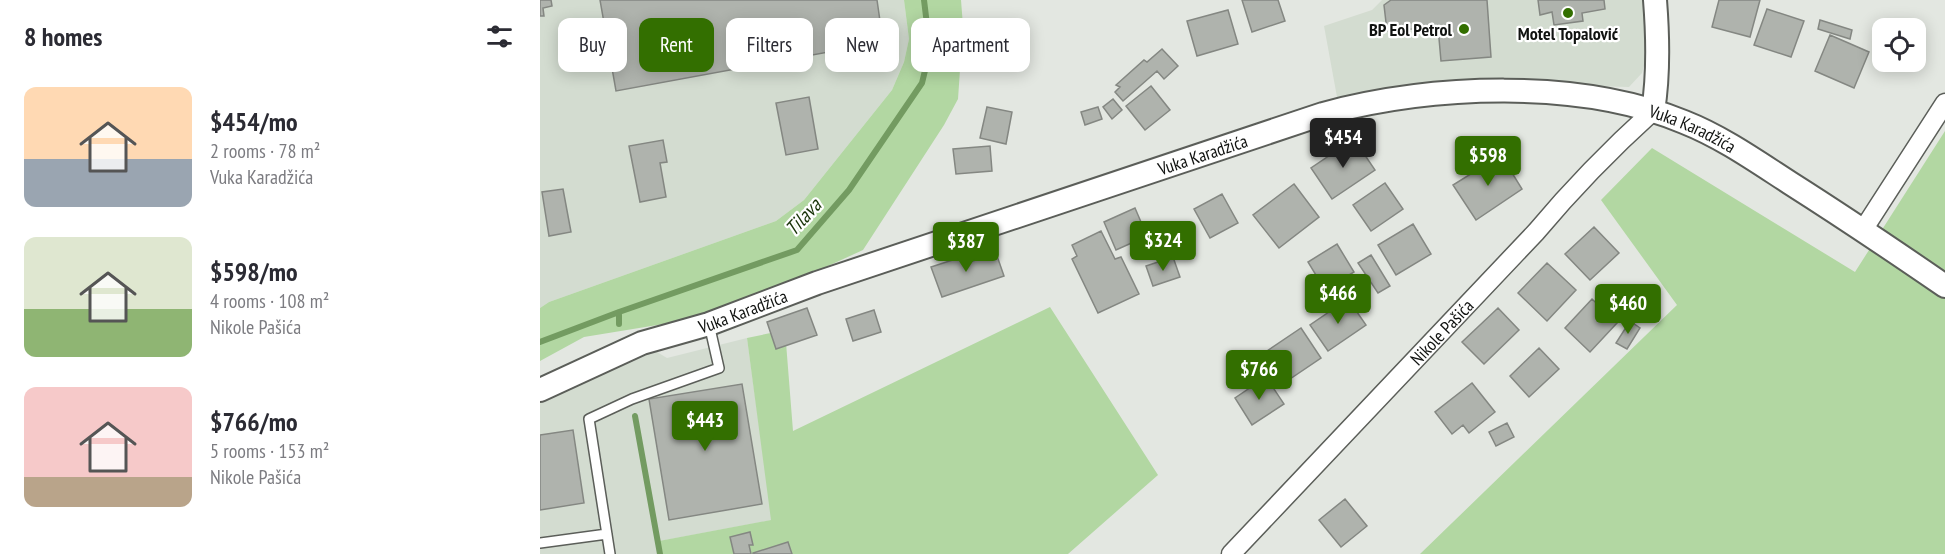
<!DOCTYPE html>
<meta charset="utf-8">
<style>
body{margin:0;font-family:"PT Sans Narrow",sans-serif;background:#f2f2f3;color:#2b2b33;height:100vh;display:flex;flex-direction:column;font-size:22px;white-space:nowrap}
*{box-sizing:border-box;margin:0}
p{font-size:20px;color:#7c7c81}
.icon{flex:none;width:33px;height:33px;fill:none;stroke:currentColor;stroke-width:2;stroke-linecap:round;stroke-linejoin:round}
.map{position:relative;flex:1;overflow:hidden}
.panel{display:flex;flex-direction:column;background:#fff;width:540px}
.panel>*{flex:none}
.hud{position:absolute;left:18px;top:18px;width:570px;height:54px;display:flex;gap:12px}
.buttons{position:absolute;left:1332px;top:18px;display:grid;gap:12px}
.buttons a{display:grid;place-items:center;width:54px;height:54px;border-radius:12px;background:#fff;box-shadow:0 3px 15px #0003;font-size:30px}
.price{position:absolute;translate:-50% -51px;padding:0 14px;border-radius:6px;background:#336f00;color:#fff;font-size:20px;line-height:39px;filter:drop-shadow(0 2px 3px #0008)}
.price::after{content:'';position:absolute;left:50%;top:36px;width:18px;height:14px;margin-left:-9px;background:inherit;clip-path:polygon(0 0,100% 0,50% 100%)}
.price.on{background:#222;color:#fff}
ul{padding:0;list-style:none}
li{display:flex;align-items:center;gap:18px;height:150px;padding:0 24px}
li span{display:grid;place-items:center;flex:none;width:168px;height:120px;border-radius:12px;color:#555}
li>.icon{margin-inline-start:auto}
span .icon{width:72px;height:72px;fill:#fffc;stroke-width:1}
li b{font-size:26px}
h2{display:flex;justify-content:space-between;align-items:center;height:72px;padding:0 24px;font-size:26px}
.pill{padding:0 21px;border-radius:12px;background:#fff;box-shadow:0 3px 15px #0003;font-size:21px;line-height:54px}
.pill.on{background:#336f00;color:#fff}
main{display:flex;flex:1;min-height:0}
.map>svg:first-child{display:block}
</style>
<main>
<section class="panel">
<h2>8 homes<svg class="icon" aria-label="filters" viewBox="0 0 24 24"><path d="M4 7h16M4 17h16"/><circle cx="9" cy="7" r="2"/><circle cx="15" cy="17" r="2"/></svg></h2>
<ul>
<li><span style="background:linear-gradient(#ffd9b3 60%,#9aa5b1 0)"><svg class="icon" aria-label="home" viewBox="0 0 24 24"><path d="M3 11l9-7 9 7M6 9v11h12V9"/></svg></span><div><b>$454/mo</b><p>2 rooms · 78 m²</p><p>Vuka Karadžića</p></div></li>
<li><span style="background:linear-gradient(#dfe7d0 60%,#8fb573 0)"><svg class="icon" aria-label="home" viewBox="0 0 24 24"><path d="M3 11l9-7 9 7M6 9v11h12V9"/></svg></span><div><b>$598/mo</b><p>4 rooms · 108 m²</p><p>Nikole Pašića</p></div></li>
<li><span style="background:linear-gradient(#f6c9c9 75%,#b9a48a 0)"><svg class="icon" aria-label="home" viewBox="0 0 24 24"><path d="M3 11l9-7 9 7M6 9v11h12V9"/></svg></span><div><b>$766/mo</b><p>5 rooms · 153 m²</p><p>Nikole Pašića</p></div></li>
</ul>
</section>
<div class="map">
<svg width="1405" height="554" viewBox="0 0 1405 554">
<rect width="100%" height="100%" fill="#e3e7e1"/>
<path fill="#d3dcd0" d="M0 0H364L369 39 364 62 352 90 264 200 236 221 9 302 0 308Z
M842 0H1107V54L1102 73 1089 87 905 82 797 97 784 26 832 10Z
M207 338 232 520 120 541 122 554H0V390L102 343 127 358Z"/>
<path fill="#b2d7a2" d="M364 0H421L423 26 418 99 404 125 323 250 242 287 148 320 44 337 0 361V308L9 302 236 221 264 200 352 90 364 62 369 39Z
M1405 131V554H880L1137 305 1061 200 1112 148 1315 272Z
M510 307 618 475 528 554H122L119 541 231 520 207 338 245 330 253 431Z"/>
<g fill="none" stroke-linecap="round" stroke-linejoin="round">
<path stroke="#739b61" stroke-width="6" d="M79 324V312
M0 342 79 312 257 250 309 190 382 83 388 58V33L384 0
M95 416 120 554"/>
</g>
<path fill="#afb3ad" stroke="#848782" stroke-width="1.5" d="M0 0H11L12 6 3 8 4 16H0Z
M60 0H337L343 42 76 91Z
M702 0H738L745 21 712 32Z
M851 0H947L951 57 901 61 898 27 847 31 844 5Z
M998 0H1064L1065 9 1042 13 1043 21 1014 25 1012 12 1000 15Z
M1179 0H1220L1210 37 1172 27Z
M1227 9 1264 21 1251 57 1214 45Z
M688 10 698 44 657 56 647 21Z
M1280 20 1312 30 1310 39 1278 29Z
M1290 35 1329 52 1314 88 1275 71Z
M622 49 638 66 624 79 617 71 583 101 575 92 580 87 576 85 604 60 607 62Z
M611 86 630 110 605 130 586 106Z
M269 97 278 149 246 155 236 103Z
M573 99 582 110 572 119 563 107Z
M447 107 472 112 466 144 440 138Z
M558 107 562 119 545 125 541 112Z
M814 139 835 170 792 199 771 168Z
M123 140 127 162 120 163 126 197 100 202 89 146Z
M450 146 452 171 416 174 413 149Z
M961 155 982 189 936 220 913 185Z
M845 183 863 209 831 231 813 205Z
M754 184 779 217 739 248 713 215Z
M23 189 31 232 9 236 2 192Z
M682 194 698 223 670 238 654 209Z
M595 208 607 236 576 250 564 222Z
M873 224 891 254 856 275 838 245Z
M1054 227 1079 253 1050 280 1025 254Z
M561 231 575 259 581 257 599 294 558 313 532 259 537 256 532 245Z
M797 244 814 272 785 290 768 262Z
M456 253 464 276 402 297 391 267 428 255 430 262Z
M831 255 850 286 838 293 818 263Z
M633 257 640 277 613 286 606 266Z
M1007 263 1036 290 1007 321 978 293Z
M808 299 826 325 788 351 770 325Z
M1052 299 1077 323 1050 352 1025 328Z
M267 308 277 335 236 349 227 322Z
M958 308 979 330 944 364 922 342Z
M334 310 341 332 313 341 306 319Z
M1090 321 1100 328 1087 349 1076 343Z
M761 328 781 358 744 383 724 353Z
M999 348 1019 369 989 397 970 376Z
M726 377 744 404 712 425 695 398Z
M932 383 955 412 929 433 923 425 912 434 895 412Z
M202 384 222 504 129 520 109 399Z
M967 423 974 437 956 446 949 432Z
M33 430 44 503 0 510V435Z
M805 499 827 526 801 547 779 520Z
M210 532 213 545H209L211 554H194L190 537Z
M248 542 252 554H213V553Z"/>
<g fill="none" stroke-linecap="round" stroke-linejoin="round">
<g stroke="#5b5e59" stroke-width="12">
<path id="service" d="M0 543 67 534
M70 554 49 419 92 399 179 368 169 324"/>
</g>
<g stroke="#5b5e59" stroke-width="21">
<g id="minor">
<path d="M1323 230 1405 103"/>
<path id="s1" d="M691 554 996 232C1032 189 1071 149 1113 111"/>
</g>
</g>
<g stroke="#5b5e59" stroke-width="26">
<g id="tertiary">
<path d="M1113 111C1119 74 1118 38 1115 0"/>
<path id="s2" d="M0 390 102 343 169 324 277 283 783 114C891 85 1039 78 1144 122 1182 137 1216 161 1250 183 1302 216 1354 251 1405 286"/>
</g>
</g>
<use href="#service" stroke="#fff" stroke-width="9"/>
<use href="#minor" stroke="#fff" stroke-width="18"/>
<use href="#tertiary" stroke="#fff" stroke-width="22"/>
</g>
<g fill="#336f00" stroke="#fff" stroke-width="2">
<circle cx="1028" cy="13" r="6"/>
<circle cx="924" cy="29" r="6"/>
</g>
<g text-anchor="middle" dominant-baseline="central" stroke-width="4.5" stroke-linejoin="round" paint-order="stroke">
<g font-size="18" font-weight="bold" fill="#101210" stroke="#fff" text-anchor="end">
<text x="912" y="29">BP Eol Petrol</text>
<text x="1028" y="33" text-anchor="middle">Motel Topalović</text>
</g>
<g font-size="18" fill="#101210" stroke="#fff">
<text stroke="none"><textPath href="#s2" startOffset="1208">Vuka Karadžića</textPath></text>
<text stroke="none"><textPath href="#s2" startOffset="704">Vuka Karadžića</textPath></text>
<text stroke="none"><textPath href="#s2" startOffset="218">Vuka Karadžića</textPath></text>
<text stroke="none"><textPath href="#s1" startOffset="306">Nikole Pašića</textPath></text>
</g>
<g font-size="20" font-style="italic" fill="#183308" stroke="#fff">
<text transform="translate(263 217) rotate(-47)">Tilava</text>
</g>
</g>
</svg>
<div class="buttons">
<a><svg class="icon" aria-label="locate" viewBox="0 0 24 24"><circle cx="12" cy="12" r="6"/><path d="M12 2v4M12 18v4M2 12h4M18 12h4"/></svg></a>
</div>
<b class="price on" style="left:803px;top:169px">$454</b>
<b class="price" style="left:948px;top:187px">$598</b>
<b class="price" style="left:623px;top:272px">$324</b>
<b class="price" style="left:426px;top:273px">$387</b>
<b class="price" style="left:798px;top:325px">$466</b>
<b class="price" style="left:1088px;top:335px">$460</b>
<b class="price" style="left:719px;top:401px">$766</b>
<b class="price" style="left:165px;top:452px">$443</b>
<div class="hud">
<a class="pill">Buy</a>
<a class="pill on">Rent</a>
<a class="pill">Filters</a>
<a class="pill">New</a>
<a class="pill">Apartment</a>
</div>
</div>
</main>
